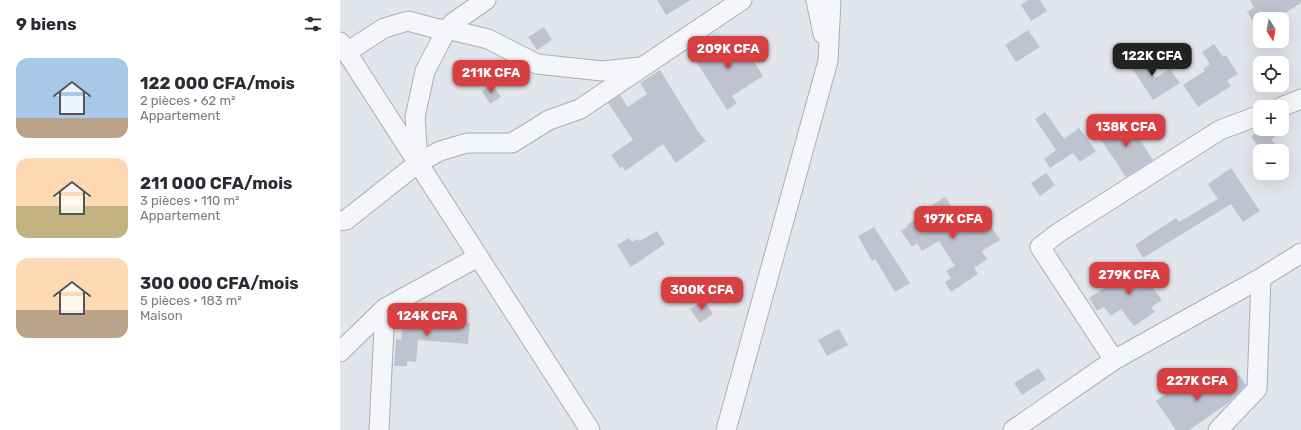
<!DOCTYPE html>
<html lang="fr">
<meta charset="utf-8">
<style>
body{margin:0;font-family:Rubik,sans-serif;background:#f2f2f3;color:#2b2b33;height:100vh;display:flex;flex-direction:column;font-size:15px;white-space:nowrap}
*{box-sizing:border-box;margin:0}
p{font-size:13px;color:#7c7c81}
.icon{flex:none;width:22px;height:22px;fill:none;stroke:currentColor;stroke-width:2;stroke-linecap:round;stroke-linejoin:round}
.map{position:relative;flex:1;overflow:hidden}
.panel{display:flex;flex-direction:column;background:#fff;width:340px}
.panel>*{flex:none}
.needle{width:26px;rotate:169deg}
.controls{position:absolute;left:913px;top:12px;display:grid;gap:8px}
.controls a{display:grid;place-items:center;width:36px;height:36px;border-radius:8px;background:#fff;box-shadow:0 4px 16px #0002;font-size:20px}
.price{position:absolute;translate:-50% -34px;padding:0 9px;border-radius:8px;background:#d83f42;color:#fff;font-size:13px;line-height:26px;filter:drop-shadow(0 1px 2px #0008)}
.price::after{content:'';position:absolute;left:50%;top:24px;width:12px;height:9px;margin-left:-6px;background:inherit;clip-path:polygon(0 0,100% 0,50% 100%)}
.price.on{background:#222;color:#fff}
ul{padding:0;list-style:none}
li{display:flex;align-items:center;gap:12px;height:100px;padding:0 16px}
li span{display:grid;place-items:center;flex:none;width:112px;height:80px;border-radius:12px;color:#555}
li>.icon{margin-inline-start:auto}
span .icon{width:48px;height:48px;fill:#fffc;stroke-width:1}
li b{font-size:17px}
h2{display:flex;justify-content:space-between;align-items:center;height:48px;padding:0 16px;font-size:17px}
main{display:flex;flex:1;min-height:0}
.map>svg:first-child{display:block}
</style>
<main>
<section class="panel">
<h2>9 biens<svg class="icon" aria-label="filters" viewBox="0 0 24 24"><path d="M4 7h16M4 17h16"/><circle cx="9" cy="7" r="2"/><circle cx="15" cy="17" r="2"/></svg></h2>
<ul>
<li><span style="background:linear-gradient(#a9c7e8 75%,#b9a48a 0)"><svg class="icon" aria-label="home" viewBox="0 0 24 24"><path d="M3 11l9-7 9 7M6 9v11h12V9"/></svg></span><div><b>122 000 CFA/mois</b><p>2 pièces · 62 m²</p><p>Appartement</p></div></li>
<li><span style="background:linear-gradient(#ffd9b3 60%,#c2b280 0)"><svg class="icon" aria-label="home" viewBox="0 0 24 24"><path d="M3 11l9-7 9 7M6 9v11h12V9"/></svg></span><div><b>211 000 CFA/mois</b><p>3 pièces · 110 m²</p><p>Appartement</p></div></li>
<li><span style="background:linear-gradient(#ffd9b3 65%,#b9a48a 0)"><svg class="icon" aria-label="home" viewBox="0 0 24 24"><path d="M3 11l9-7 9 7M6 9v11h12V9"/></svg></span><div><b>300 000 CFA/mois</b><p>5 pièces · 183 m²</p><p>Maison</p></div></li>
</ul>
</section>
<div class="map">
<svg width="961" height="430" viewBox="0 0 961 430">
<rect width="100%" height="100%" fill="#e2e5eb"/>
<path fill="#bfc3cf" d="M317 0H351L326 15Z
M688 0H700L707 11 691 21 681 5Z
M910 0H961V3L935 19H920V32L907 12 914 7Z
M204 27 212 40 197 50 188 37Z
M688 30 700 47 676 62 665 45Z
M402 39 415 59 413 60 423 76 392 96 397 103 387 110 349 50 359 43 365 51 368 49 374 59Z
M874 44 883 57 886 55 898 74 887 80 891 86 858 107 843 85 865 71 863 69 870 64 862 52Z
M798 52 815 78 830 69 840 83 813 100 786 59Z
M320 70 357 130 366 141 336 163 323 144 285 171 282 166 280 168 271 155 293 140 268 103 280 95 288 107 307 94 300 83Z
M152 84 161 97 150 104 142 91Z
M705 112 724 139 739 128 756 151 740 162 733 153 710 168 704 159 716 150 695 119Z
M786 119 813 160 786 177 759 137Z
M922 129H931L936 136 931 139 940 151H921L911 136Z
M891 168 920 211 903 222 891 204 803 258 795 245 836 218 839 222 878 199 868 184Z
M706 173 715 185 700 196 691 183Z
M605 197 626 228 644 216 660 240 642 251 647 259 634 268 638 274 611 292 605 282 611 278 606 271 615 266 599 241 582 251 577 243 572 247 561 231 568 226 567 225 586 212 584 210Z
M534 227 570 283 555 292 535 259 532 261 518 236Z
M317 231 325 244 291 267 277 245 289 238 292 242 298 239 300 241Z
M802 263 811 277 807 280 822 300 811 307 815 312 794 326 781 309 771 316 764 307 757 311 749 298Z
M364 300 373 314 360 323 350 309Z
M63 318 130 323 128 344 78 340 76 362 67 361V366H54L56 339 61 340Z
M499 329 508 345 487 356 478 340Z
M698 368 706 379 682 395 674 383Z
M899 375 906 385 888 403 849 430H836L816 401 831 391 833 394 861 376 872 394Z"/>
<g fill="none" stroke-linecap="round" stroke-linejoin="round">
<g stroke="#aaaeb9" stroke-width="21">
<path id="minor" d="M476 0 483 34
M0 42 250 430
M7 52 44 28 68 21 98 29H107L148 39 197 64 262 71 300 67
M941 107 961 99
M78 162 75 117 85 71 107 29 114 22 146 0
M0 221 6 220 78 163 100 151 127 143H172L209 120 240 109 402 0
M0 352 45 308
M774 360 700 247 718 233 880 130 920 115
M39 430 45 308 138 257
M386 430 488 61 491 0
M673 430 774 360 921 278 961 253
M878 430 917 389 921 278"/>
</g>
<use href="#minor" stroke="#f5f6f9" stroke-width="19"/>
</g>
</svg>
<div class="controls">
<a><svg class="needle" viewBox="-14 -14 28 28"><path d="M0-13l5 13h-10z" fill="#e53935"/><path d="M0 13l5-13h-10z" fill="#7c7c81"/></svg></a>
<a><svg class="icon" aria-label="locate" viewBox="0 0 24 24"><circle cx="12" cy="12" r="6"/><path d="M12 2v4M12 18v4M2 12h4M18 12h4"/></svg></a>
<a>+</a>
<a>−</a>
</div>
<b class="price" style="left:388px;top:70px">209K CFA</b>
<b class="price on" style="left:812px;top:77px">122K CFA</b>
<b class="price" style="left:151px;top:94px">211K CFA</b>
<b class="price" style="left:786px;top:148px">138K CFA</b>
<b class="price" style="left:613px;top:240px">197K CFA</b>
<b class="price" style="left:789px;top:296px">279K CFA</b>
<b class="price" style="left:362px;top:311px">300K CFA</b>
<b class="price" style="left:87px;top:337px">124K CFA</b>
<b class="price" style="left:857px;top:402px">227K CFA</b>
</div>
</main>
